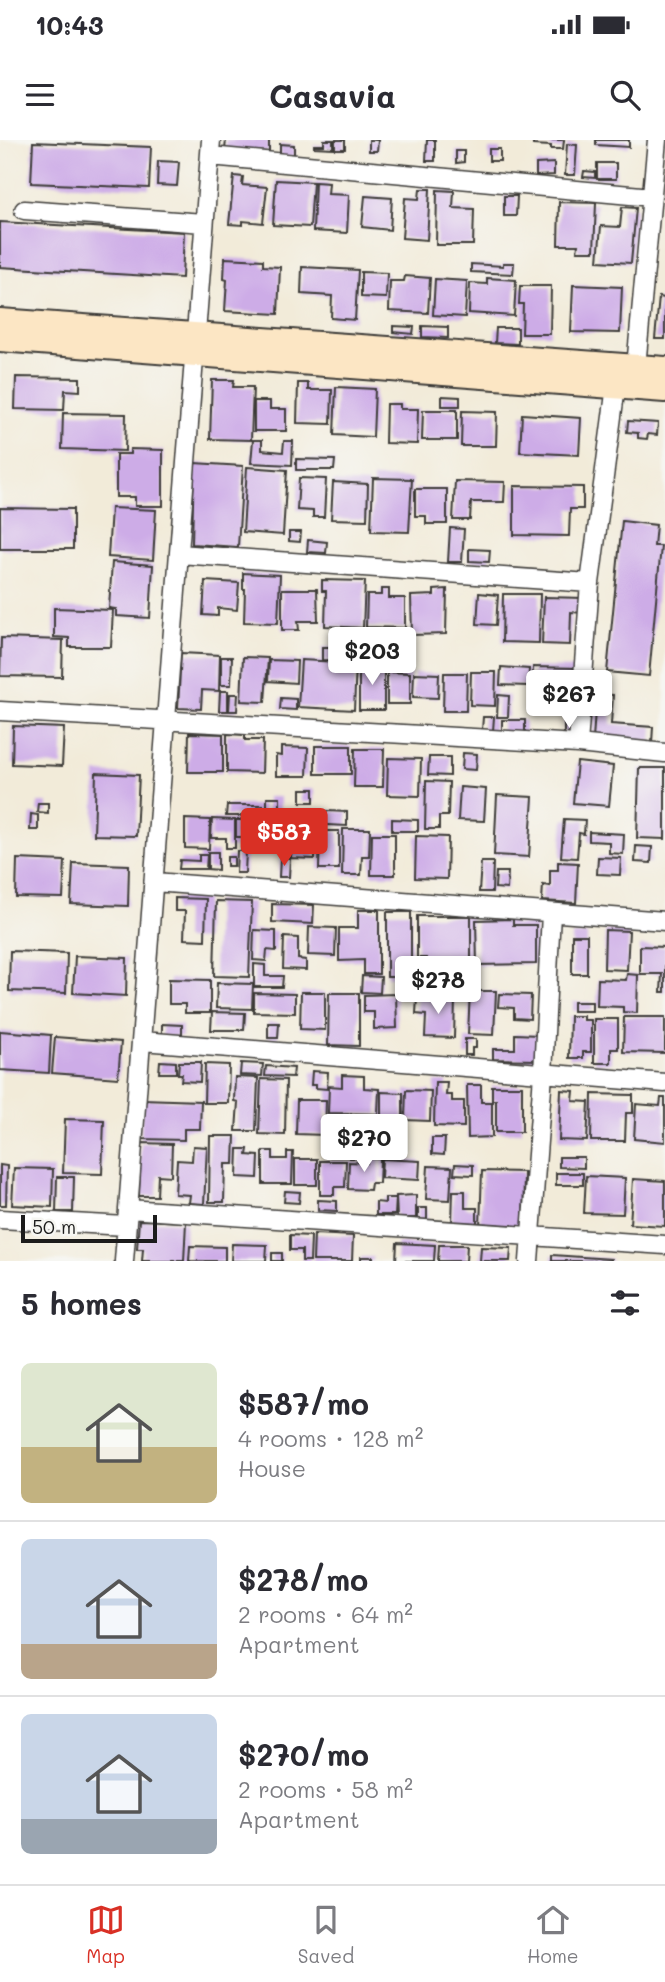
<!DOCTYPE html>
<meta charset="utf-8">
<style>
body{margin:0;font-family:Mali,sans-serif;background:#f7f7f7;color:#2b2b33;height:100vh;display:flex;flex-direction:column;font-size:26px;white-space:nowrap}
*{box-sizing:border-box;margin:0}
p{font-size:23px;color:#7c7c81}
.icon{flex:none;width:38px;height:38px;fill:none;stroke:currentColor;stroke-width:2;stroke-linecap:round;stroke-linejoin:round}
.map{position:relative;height:1121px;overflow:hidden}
.details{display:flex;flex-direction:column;background:#fff;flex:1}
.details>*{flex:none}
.scale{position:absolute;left:21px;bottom:18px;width:136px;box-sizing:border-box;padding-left:7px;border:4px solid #1c1c1c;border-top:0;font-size:19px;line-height:24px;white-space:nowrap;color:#1c1c1c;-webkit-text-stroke:5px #f6f6f2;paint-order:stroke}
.price{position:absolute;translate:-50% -60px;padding:0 16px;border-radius:7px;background:#fff;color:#222;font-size:23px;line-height:46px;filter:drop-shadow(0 2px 4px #0008)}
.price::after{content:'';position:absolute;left:50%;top:42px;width:21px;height:16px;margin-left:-10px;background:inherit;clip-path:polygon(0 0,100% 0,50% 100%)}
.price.selected{background:#d93025;color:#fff}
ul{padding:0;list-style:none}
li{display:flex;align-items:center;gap:21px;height:175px;padding:0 21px}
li+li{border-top:2px solid #e1e1e2}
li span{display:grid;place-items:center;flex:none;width:196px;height:140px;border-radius:10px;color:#555}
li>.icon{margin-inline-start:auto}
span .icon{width:84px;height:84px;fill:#fffc;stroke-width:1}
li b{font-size:30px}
h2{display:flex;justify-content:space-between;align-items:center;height:84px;padding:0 21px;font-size:30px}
.status{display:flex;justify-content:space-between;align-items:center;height:49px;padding:0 35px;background:#fff;direction:ltr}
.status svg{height:19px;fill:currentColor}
header{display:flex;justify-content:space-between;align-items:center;height:91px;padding:0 21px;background:#fff;font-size:32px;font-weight:700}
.tabs{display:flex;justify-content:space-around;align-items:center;height:98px;border-top:2px solid #e1e1e2;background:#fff;font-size:19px;color:#7c7c81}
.tabs a{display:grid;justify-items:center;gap:4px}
.tabs .selected{color:#d93025}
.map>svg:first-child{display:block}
</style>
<div class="status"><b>10:43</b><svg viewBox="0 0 49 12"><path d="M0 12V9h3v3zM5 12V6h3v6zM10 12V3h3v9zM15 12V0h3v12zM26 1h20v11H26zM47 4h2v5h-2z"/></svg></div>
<header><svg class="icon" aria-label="menu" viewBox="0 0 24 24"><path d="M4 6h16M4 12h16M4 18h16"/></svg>Casavia<svg class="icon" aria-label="search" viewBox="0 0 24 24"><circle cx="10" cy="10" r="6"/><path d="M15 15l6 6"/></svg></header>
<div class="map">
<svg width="665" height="1121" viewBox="0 0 665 1121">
<rect width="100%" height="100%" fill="#f6f6f2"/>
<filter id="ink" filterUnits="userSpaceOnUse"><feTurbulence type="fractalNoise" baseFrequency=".0143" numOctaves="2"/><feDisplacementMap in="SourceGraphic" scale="14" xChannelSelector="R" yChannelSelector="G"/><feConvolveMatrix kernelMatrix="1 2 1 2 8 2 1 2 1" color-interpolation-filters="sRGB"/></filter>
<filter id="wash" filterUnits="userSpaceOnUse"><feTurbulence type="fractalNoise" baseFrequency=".00686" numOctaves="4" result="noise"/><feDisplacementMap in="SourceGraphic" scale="28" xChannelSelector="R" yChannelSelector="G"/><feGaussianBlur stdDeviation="1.57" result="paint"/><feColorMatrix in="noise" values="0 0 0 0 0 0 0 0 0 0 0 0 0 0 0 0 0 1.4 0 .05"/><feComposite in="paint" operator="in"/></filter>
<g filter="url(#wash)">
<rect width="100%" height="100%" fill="#f2ebd9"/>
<g id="blocks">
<path fill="#cdace7" d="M226 0H269V12L225 10Z
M324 0H333V8L314 7V5H324Z
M335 0H345V9H335Z
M369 0H378L377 11H369Z
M427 0H435V21H426Z
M533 0H564L563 9H551V6L533 5Z
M596 0H629V7L596 5Z
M33 2 151 7 149 48 31 43Z
M280 4 294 5V17H280Z
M567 4 577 5 575 35H565Z
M489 9H500V21H489Z
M456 11H464V22L456 23Z
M158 21 179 22 177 46 157 45Z
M554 23V35L536 36V24Z
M597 23H616V39H597Z
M584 31 595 32V38L583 37Z
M234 36 243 37 242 45 267 47 263 83 243 81V85L229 84Z
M276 40 313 42 310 87 273 85Z
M315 42 329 43 328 54 349 55 347 93 313 91Z
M420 49H430L427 100 402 98 405 58 419 59Z
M437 50 454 51 453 68 474 69 473 105H436Z
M365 56 392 58 390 90 362 87Z
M504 56H517L516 76H504Z
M559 62 596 63 594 111H577L578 105H558Z
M622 67 636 68 631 123 598 121 601 86 620 87Z
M0 82 184 92 182 138 0 127Z
M225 118 263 120V126L280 127 278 174 225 171 227 140 224 139Z
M503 123H514L513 134 471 132V124L503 126Z
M302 127 358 130 355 180 331 178 332 156 301 154Z
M361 132 387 133 386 158 361 157Z
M405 136 430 138 428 173 389 171 390 141H404Z
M487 138 516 140 514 176 469 173 470 143 487 144Z
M435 139 467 141 465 177 433 175Z
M573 145 622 147 620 193 571 192Z
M520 146H551L550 194H522L523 164H519Z
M659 157 665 158V199H655Z
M393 186 414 187 413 194 393 192Z
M422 186 448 187V198L422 197Z
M496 188H518V204L495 203Z
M16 237 80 238V251L65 250 64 270 15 269Z
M212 240H234L233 247H253L251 300 210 299Z
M298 243H308V250H332L331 284 297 283Z
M336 247 375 249 373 297 334 295Z
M442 256 460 257V266H442Z
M254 261H270V269H286V291H254Z
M386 264H400V269H418L417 304 385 303Z
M423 270H457V300H422Z
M462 271 497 272 496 306H461Z
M63 273 126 274 125 311 62 309Z
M522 274 581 278 579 315 520 312Z
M628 281 658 283 657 295 648 294 647 299 638 298V293L627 292Z
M253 300H262V310L283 312 284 301H293L292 325 251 323Z
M130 309 163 310V366H135V357H116V314H130Z
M296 319 335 320 334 330H296Z
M194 323 243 326 238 407 192 404Z
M247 327 287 330 283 395 243 392Z
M299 338 326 339 324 377H313V371L297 370Z
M373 338 412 339 409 392 371 391Z
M455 341 505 342 504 362H471L470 380H453Z
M333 342 368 344 367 380 331 379Z
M514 346 583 347V369H570L569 396 514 395Z
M415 349H447V384H426V376H415Z
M0 368 73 369V409H0Z
M111 368 156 370 153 420 108 417Z
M622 381 656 385 654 406H661L649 536 607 532Z
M450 388 464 389 462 422H448Z
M289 392H301L300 402 289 401Z
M308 400 327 402 326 413 307 412Z
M469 409 490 410 489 422 469 421Z
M112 422 153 425 150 478 116 476V469L109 468Z
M243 433 280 435 278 483 244 482 245 449H243Z
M322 440 365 441 363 488 325 486 326 451H322Z
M205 441 239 443 237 470 218 468V476L203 475Z
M282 449H317L318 481H298L299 490H282Z
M381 449H389V458H405V488L366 487 367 455H381Z
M447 449 446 494 412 495 411 456 434 455V450Z
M479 453 498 455 496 485 477 484Z
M503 454H540L539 503 502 502Z
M544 457 584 458 583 473 571 472 570 505 542 504Z
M54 468 113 470 111 507H69V498L54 497Z
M1 498 63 500 62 537 0 536Z
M351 501H363L362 521 322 520V507H351Z
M181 513 220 515 219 551 202 550 201 569 178 568Z
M221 517H232L231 545H221Z
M243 517 268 518 265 562 241 561Z
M269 520 297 521 296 543 268 541Z
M301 520 356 523 354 570 298 567Z
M359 524H384V570H359Z
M501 527 529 529 528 546 500 545Z
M533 527 578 528 576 574 531 573Z
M387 532 410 533V564H387Z
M471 532H496L495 566 470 565Z
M414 533 439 534 438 558 413 557Z
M444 533H467L466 571H443Z
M220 551H228V571H219Z
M230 554H238L237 571H229Z
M596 554 613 555 611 584 653 587 652 603 593 600Z
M498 555 509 556 508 577H497Z
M281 558 296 559V570L280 569Z
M483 577H494L493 591 482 590Z
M502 580H525V593L502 592Z
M564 581H574L573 599H564Z
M13 586 64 588 62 626 12 624Z
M189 593 223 594V632H188Z
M227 594 245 595V600H263L262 633 227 632Z
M315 606H351V634H315Z
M281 607 308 608 307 636H276V615L281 616Z
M355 609H384L383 647H354Z
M463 613 477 614 476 630 462 629Z
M429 617H450V636L428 635Z
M388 618 421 619 420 656 387 655Z
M577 622 613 626 609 666 573 663Z
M639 628H665V699L637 698Z
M96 633 139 635 136 696 94 695Z
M426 641 449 642 448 676H439V689H425Z
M460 647 486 649 484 681 458 680Z
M301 649H314V662H301Z
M497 655 533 657 529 717 494 715Z
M267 657H280V676H267Z
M38 663H48V673L37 672Z
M227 665H263V676H226Z
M307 670 347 672V686L306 684Z
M31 674 38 675V690H30Z
M185 679 210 680 209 709 185 708Z
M212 679 235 680V708H226V698H211Z
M392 679 418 680V691H392Z
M564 679 585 680 584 694 579 693 577 718 561 717Z
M236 680H262L261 707H251V697H236Z
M292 686H316L315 719 291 718Z
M263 687H289V714H279V709H263Z
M343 689H370L369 716H362L361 735H342Z
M320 691H339V729H319Z
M589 692 624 694 623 714 609 713V702L589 701Z
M372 694H395V735H371Z
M416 696 448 697 447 739 415 738Z
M636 706 652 707 651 723 635 722Z
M237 711H246L245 733H236Z
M208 712H218V730L208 729Z
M199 715H207L206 729H179L180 720 199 721Z
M227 717H234V726H227Z
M598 717 621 718 620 735 597 734Z
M280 718H290L289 737H279Z
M17 719 65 721 63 758 16 757Z
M481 722H493L492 752H479Z
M558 722 578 723 576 763 542 761 543 745 550 746V730H558Z
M73 723 129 725 128 766 71 764Z
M496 732H508L507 749 495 748Z
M175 758 206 759 205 800 184 799 185 771H175Z
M216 761 252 762 249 837 214 836Z
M272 764 314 765 313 784 272 782Z
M358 770H379V834H364V820L339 821V788H358Z
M387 772H411V837H387Z
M417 776H471V830H446V821H426V818H417Z
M513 779V785H536V824L477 825 476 780Z
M309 787 336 788 335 816 308 815Z
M254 790 276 791V811L267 810 266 821 253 820Z
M605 790 629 791 627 830 604 829Z
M572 795H587V834H572Z
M284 797 298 798V819L306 820V830L283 829Z
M640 806 665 807V852H661L662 834H640Z
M10 811 67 813 66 853 9 851Z
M75 816 127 818 126 856 73 853Z
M254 824 265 825V836H283L282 847H254Z
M627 834 638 835 637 873 623 872V867L597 866 598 839 626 840Z
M362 836 381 837 380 853 361 852Z
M169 839 210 840V873H185V864H169Z
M217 843 253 844 252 869 216 868Z
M470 851H496L494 895 468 894Z
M301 852H325V890L300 889Z
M254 853 295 854V873L254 872Z
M329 853H359V906L328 905Z
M396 854 397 888 374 889V872H364V855Z
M499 854 531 855 530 879 514 878V868L498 867Z
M417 857 455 858 454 898 425 897 426 875 416 874Z
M573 862H592V871H573Z
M212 872 245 873 244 890H211Z
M570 876H583V880H591V912H583V918H569Z
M624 877H665V913L623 912Z
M594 879H618V909H611V923H594Z
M268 883H279L278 898H268Z
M162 884 182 885V897L162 896Z
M0 891 51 895 49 933 0 930Z
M515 894 538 895V920L493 919V909H515Z
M55 897 121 902 118 938 52 933Z
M465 899H476V908H472V915H465Z
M160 921 176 922V933H159Z
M179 922H201L200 942 181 941 182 934H178Z
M241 923 263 924 262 936 240 935Z
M205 924 229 925 228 963H204Z
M266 926 294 928 293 937 265 936Z
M312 931 328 932 327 949 316 948V945H311Z
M342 935 364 936V948L379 949 378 974 328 973 329 946 342 947Z
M235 937 258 938 256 991H236L238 962 234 961Z
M261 939 286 940 285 995 259 994Z
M435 942H447L446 955H452V961H464V987L434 986Z
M467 945H481V962H492V997L468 998Z
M492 946H522V992H496V960H492Z
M406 950 431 951 430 981 405 980Z
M561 950 574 951 573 961 589 962 587 1001 559 1000Z
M381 952 403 953V983H381Z
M592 954 633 955V973H626L625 1001H591Z
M661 958H665V1002L634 999 636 964 660 966Z
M142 959 201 961 200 989H184V1000L141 999Z
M297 960H326L325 995 296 994Z
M65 979 104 980 102 1034 63 1033Z
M345 979 359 980V988H345Z
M350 994H365V1018H350Z
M379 994H390L389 1009H378Z
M210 996H235L234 1024H225L224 1062H209Z
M432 998H445L444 1015 432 1014Z
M141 1003 172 1004 171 1036 158 1035 157 1056H139Z
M193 1006 207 1007 204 1064 189 1063 190 1055 175 1054 177 1020 192 1021Z
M324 1006H348V1017H324Z
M238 1009H248L247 1015 259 1016 258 1038 237 1037Z
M263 1011H273V1019H287V1012H293L292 1044H263Z
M559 1017H584V1028L559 1027Z
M367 1018 380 1019 379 1043H371L370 1050 348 1049 349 1022 367 1023Z
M295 1019H317V1045H295Z
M382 1019 420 1021 419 1040 381 1038Z
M320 1021H346L345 1047H334V1055H320Z
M455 1024 473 1025V1035L454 1034Z
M0 1025 7 1026 6 1065H0Z
M428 1026 452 1027 450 1060 426 1059Z
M14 1028 53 1029 52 1067 12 1065Z
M482 1031 524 1032 523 1088 480 1086Z
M556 1033H583V1045H556Z
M586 1036 625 1038 623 1074 584 1073Z
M57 1037H74L73 1072H56Z
M633 1039 665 1041V1086L630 1084Z
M285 1051 300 1052 299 1063 284 1062Z
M453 1051H465V1068H477V1083H452Z
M416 1055V1078H397L396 1056Z
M385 1058H396L395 1075H376V1062L385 1063Z
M318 1060 337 1061V1071L318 1070Z
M418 1068H427V1080H418Z
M139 1080 186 1082 184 1121H142L143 1109H137Z
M314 1094 353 1096 352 1121H313Z
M290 1095 311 1096 310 1121H302V1110H290Z
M397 1103 435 1105 434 1121H396Z
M232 1104 267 1105 266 1121H231Z
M439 1105H467L466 1121H438Z
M190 1106 225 1107V1121H189Z
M481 1107 511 1108 510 1121H480Z
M272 1113H282V1121H272Z
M552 1115 611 1119V1121H552Z
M361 1117H373V1121H361Z"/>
</g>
</g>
<g filter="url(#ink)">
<use href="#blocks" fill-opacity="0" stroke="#3c3b38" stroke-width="2"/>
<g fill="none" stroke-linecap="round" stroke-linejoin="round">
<g stroke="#3c3b38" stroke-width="21">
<path id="street" d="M210 16 652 57
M24 70 204 83
M636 227 657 0
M179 414 590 443
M0 571 578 604 665 613
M578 604 590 443 616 246
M154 742 665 781
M142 901 665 943
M128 1069 665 1105
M0 1079 126 1086
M124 1121 211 0
M529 1121 543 934 551 773"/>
</g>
<g stroke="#3c3b38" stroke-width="28">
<path id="secondary" d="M0 181 665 229
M0 199 665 250"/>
</g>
<use href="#street" stroke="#fff" stroke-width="18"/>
<use href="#secondary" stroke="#fce6c4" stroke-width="24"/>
</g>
</g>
</svg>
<div class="scale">50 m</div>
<b class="price" style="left:372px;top:547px">$203</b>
<b class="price" style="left:569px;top:590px">$267</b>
<b class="price selected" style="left:284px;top:728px">$587</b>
<b class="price" style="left:438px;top:876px">$278</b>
<b class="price" style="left:364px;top:1034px">$270</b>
</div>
<section class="details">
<h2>5 homes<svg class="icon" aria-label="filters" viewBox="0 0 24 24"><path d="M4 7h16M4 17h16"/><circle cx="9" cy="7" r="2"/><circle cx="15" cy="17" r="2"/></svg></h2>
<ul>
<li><span style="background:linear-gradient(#dfe7d0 60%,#c2b280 0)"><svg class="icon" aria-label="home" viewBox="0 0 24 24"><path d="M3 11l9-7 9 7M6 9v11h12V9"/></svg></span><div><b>$587/mo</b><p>4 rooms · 128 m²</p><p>House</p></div></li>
<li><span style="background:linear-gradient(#c9d6e8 75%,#b9a48a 0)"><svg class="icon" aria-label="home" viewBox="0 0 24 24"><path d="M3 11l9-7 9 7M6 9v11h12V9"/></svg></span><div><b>$278/mo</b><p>2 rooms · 64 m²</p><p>Apartment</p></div></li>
<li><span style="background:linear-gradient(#c9d6e8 75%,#9aa5b1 0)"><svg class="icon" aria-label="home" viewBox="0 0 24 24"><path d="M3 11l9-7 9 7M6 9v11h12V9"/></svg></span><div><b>$270/mo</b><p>2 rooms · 58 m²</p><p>Apartment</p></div></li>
</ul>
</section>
<nav class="tabs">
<a class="selected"><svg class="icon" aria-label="map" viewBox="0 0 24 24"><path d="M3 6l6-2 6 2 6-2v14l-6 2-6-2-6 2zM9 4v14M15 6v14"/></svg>Map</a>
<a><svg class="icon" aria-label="saved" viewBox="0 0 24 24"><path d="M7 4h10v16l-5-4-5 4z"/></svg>Saved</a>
<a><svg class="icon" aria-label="home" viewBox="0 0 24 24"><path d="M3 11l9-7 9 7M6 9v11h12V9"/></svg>Home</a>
</nav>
